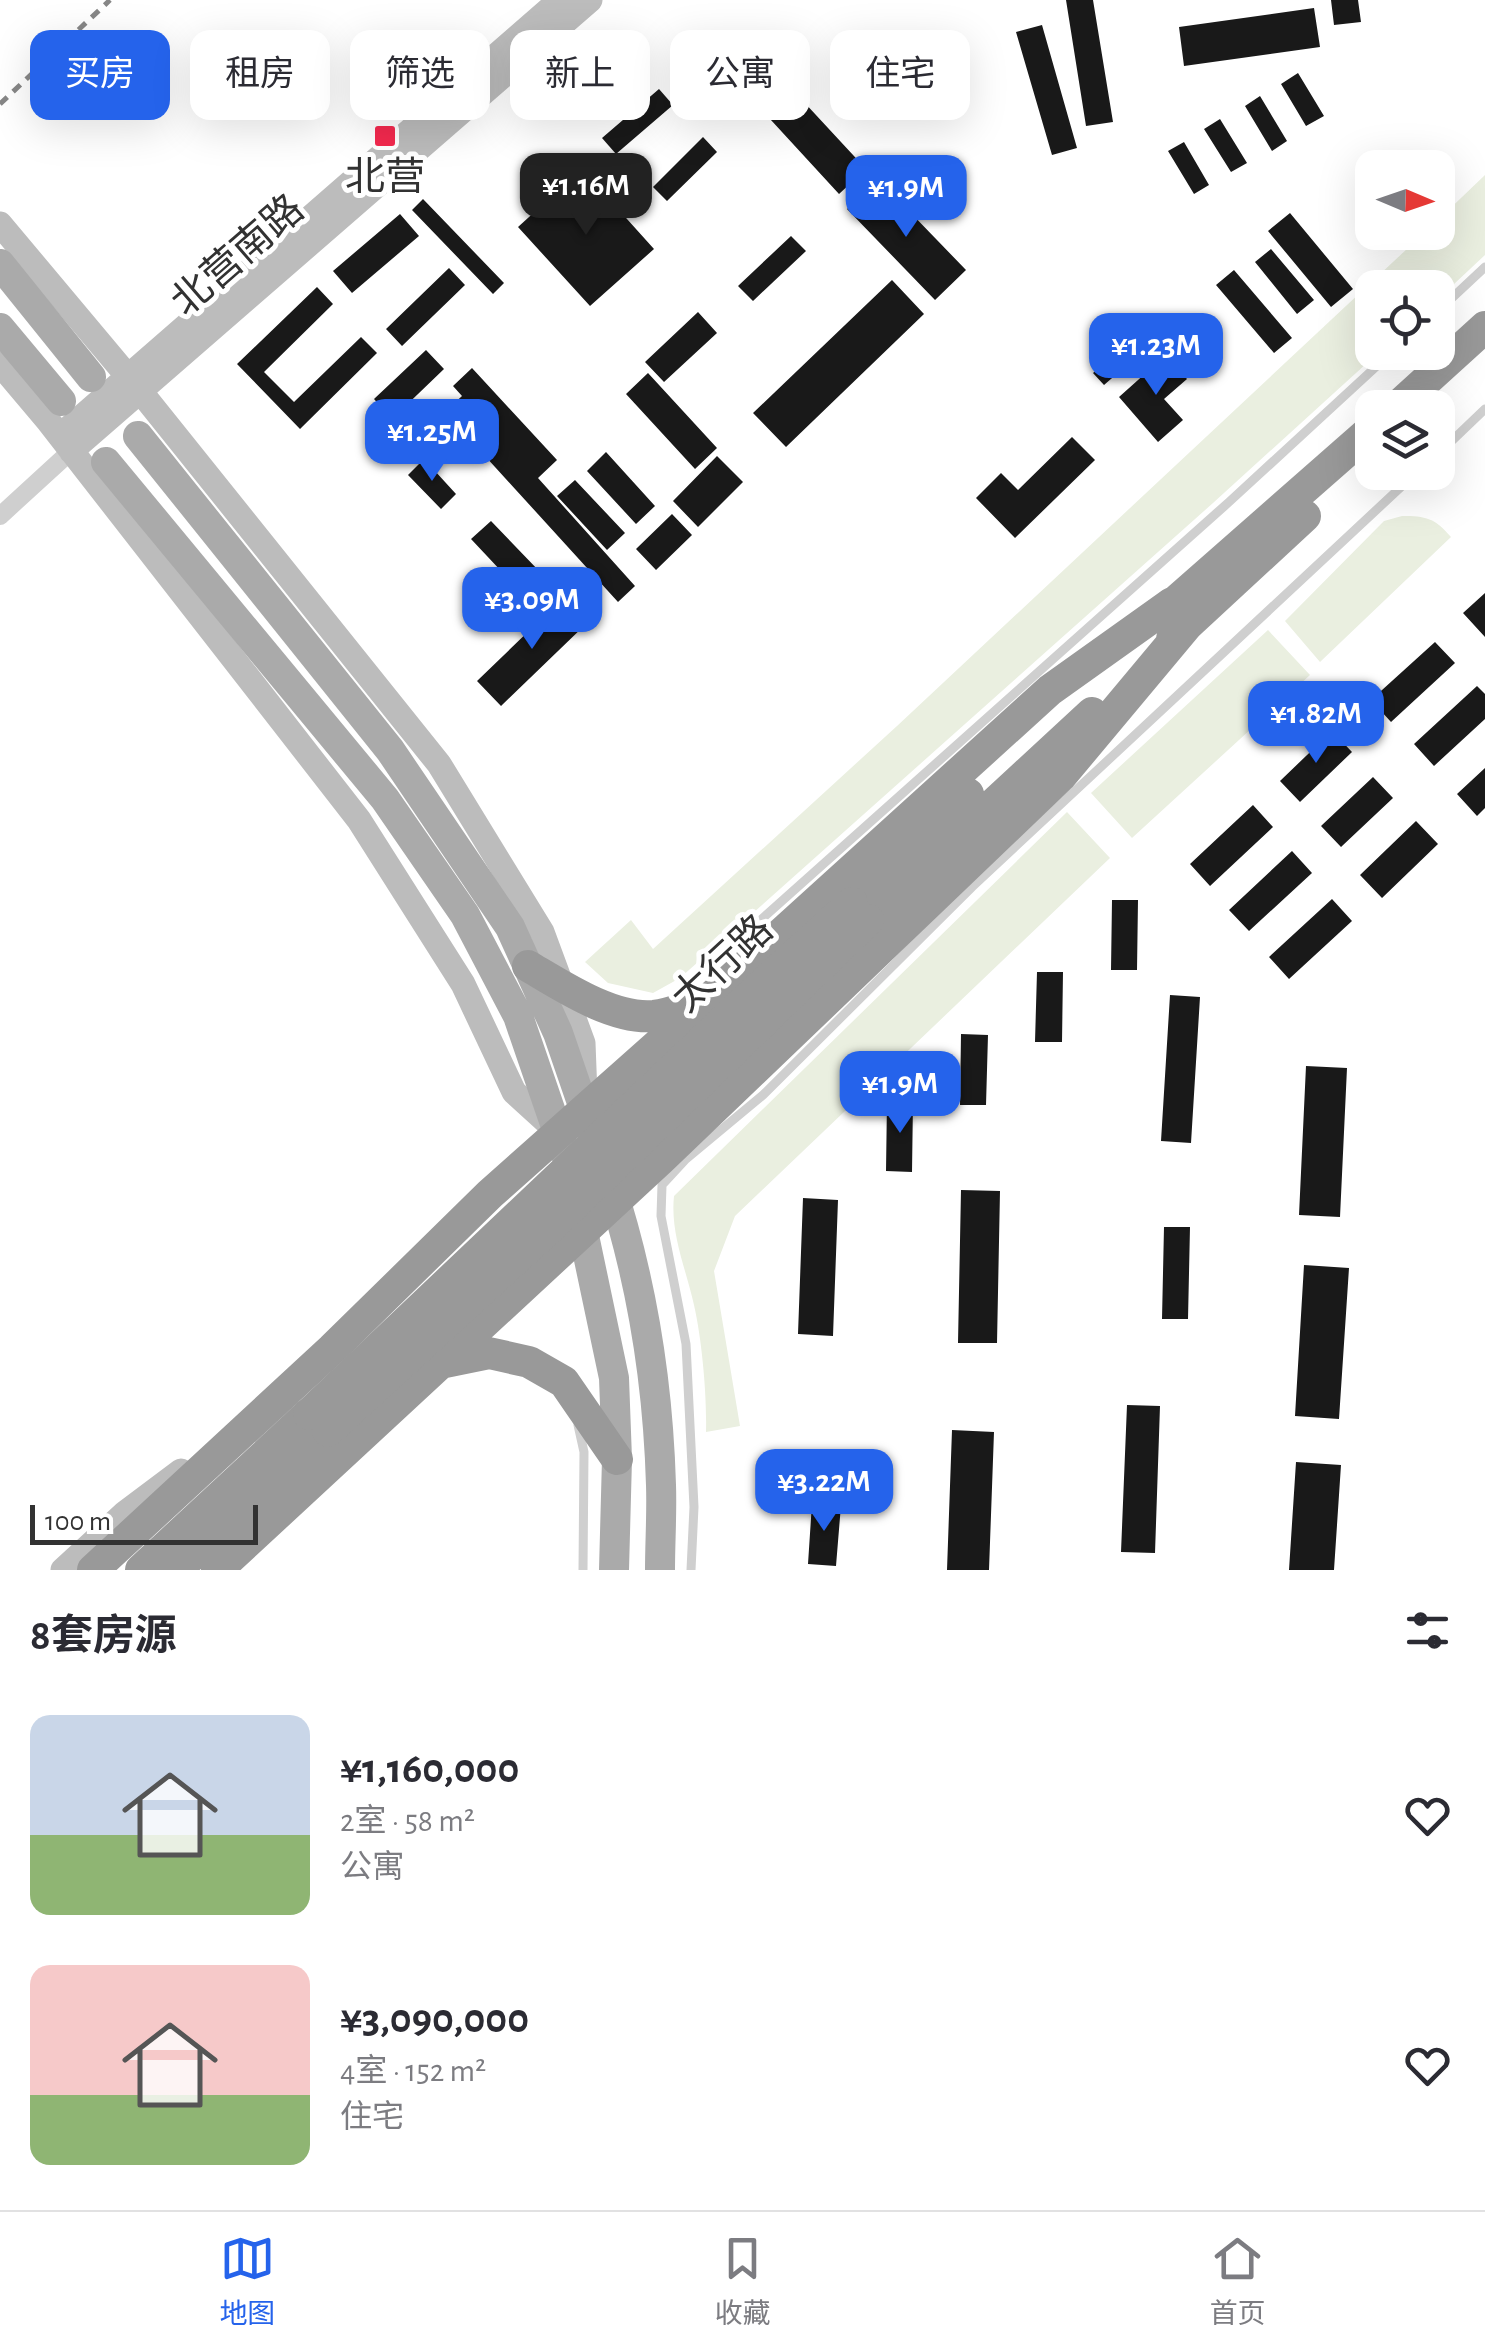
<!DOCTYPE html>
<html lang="zh">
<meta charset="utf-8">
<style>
body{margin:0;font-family:"Alegreya Sans","Noto Sans SC",sans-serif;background:#f7f7f7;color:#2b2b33;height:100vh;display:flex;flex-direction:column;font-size:38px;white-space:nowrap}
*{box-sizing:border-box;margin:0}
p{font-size:32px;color:#7c7c81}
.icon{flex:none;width:55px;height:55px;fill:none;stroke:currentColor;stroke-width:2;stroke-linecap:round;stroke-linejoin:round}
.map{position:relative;height:1570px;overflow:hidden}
.panel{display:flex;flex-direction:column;background:#fff;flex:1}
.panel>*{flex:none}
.guide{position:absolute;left:30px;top:30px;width:1425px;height:90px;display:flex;gap:20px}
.needle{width:65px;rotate:92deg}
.fabs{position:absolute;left:1355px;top:150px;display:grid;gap:20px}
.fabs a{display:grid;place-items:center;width:100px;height:100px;border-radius:20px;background:#fff;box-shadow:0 10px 40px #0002;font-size:50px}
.scale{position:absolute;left:30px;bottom:25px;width:228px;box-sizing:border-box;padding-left:10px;border:5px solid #323232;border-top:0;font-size:28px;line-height:35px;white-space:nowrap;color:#323232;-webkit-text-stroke:8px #fff;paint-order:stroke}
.price{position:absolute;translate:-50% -85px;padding:0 22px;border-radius:20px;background:#2563eb;color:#fff;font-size:32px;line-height:65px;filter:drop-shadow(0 2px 5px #0008)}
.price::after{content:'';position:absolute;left:50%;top:60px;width:30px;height:22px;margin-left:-15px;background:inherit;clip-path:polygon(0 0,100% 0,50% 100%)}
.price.current{background:#222;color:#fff}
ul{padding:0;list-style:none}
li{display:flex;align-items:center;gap:30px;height:250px;padding:0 30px}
li span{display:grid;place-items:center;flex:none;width:280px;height:200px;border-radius:20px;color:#555}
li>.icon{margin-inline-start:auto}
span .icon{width:120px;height:120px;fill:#fffc;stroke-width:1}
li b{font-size:42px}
h2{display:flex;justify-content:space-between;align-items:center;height:120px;padding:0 30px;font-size:42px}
.tag{padding:0 35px;border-radius:20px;background:#fff;box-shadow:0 10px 40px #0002;font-size:35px;line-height:90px}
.tag.current{background:#2563eb;color:#fff}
.menu{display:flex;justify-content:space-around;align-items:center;height:140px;border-top:2px solid #e1e1e2;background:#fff;font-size:28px;color:#7c7c81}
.menu a{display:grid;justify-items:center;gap:5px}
.menu .current{color:#2563eb}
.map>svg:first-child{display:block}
</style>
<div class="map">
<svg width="1485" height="1570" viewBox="0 0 1485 1570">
<rect width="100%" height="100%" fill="#fff"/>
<path fill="#eaefe0" d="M1485 175V255L1438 299V288H1372V352L1378 353 1213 503 680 978 653 993 608 983 585 962 631 920 653 949 897 726 1424 233 1438 232V220Z
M1402 516C1426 516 1435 518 1451 537L1320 662 1285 621 1384 521Z
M1268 630 1310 675 1132 838 1091 793Z
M1067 812 1110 858 735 1216 714 1271 740 1426 706 1432C707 1395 702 1340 694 1305 686 1269 670 1233 674 1196Z"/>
<path fill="#191919" d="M1066 0H1093L1113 122 1086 126Z
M1331 0H1358L1361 22 1334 25Z
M1314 8 1320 47 1184 66 1179 27Z
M1042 25 1077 148 1052 155 1016 32Z
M739 32 866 169 839 194 713 57Z
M1298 73 1324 116 1306 126 1281 84Z
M659 89 673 105 616 154 602 138Z
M1260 96 1287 141 1272 151 1245 106Z
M1220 119 1247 163 1231 172 1204 129Z
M703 137 717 152 667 201 653 187Z
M1184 142 1209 185 1194 194 1168 151Z
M582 169 654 249 590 306 518 227Z
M878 179 966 270 935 300 847 209Z
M423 199 504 283 493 294 412 210Z
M1290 213 1353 289 1331 307 1268 231Z
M400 214 419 236 352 293 333 271Z
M791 236 806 251 753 301 738 286Z
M1271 249 1314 300 1297 314 1255 262Z
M449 268 465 285 402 346 386 329Z
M1234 270 1292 338 1274 353 1216 285Z
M892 280 924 314 786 447 753 413Z
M317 287 333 304 264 372 294 402 361 337 377 353 300 429 237 364Z
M698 312 717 333 664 382 645 362Z
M1145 327 1156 340 1104 385 1093 373Z
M426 350 444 369 392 419 374 399Z
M1166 355 1187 379 1164 399 1183 420 1158 442 1119 397Z
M472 368 557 460 538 478 635 586 618 602 445 412 462 396 453 386Z
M648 373 717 448 695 469 626 394Z
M1072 437 1095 460 1015 538 976 498 1001 473 1018 490Z
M606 452 655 506 636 524 587 471Z
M717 456 743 482 698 527 673 501Z
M424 459 456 494 441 509 408 475Z
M575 480 625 533 607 550 557 496Z
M672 514 692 535 656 570 636 549Z
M491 521 540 572 520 591 471 539Z
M1485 593V637L1463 613Z
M562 599 586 624 501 706 477 681Z
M1435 642 1455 663 1391 722 1371 700Z
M1477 686 1485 694V719L1434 766 1414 744Z
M1332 731 1352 752 1300 802 1280 781Z
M1485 768V808L1477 816 1457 794Z
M1373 777 1393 798 1341 847 1321 826Z
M1253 805 1273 827 1210 886 1190 864Z
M1416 821 1438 844 1382 898 1360 875Z
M1292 851 1312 873 1249 931 1229 910Z
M1332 899 1352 921 1289 979 1269 957Z
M1112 900H1138L1137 970H1111Z
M1037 972H1063L1062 1042H1035Z
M1170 995 1200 997 1191 1143 1161 1141Z
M961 1034 988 1035 986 1105H960Z
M1306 1066 1347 1068 1340 1217 1299 1215Z
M887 1101H913L912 1172 886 1171Z
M961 1190 1000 1191 997 1343H958Z
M803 1198 838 1200 833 1336 798 1334Z
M1164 1227H1190L1188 1319H1162Z
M1304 1265 1349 1268 1339 1419 1295 1416Z
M1127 1405 1160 1406 1155 1553 1121 1552Z
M952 1430 994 1432 989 1570H947Z
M1296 1462 1341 1465 1334 1570H1289Z
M812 1503 841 1505 836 1566 808 1564Z"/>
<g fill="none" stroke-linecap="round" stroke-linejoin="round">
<path stroke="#cfcfcf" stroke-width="9" d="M1438 311 1485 267
M1438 454 1485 409
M672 999 1229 502 1392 352
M578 1425 584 1452 583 1570
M691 1570 694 1507 686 1344 661 1216 662 1185 686 1159 763 1095 972 887 1417 472"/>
<path stroke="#cfcfcf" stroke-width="18" d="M0 516 71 451"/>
<path stroke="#bcbcbc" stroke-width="25" d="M0 224 140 391 439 764 542 932 583 1043 585 1095
M0 364 49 422 359 820 463 984 514 1092 559 1133
M60 436 560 0
M71 451 590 0
M63 1570 125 1513 181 1471"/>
<path stroke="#aaa" stroke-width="30" d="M0 264 91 377
M0 328 61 401
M138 436 390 750 510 927 558 1033 592 1132
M106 462 385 799 465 915 518 1016 565 1153
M609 1180C641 1277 658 1382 661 1485 662 1513 660 1542 660 1570
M579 1212 614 1378 617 1459 614 1570"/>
<path stroke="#999" stroke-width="32" d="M1396 408 1485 327
M1158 617 1372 429
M1172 639 1305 516
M852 903 968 794
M868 920 1092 713
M528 966C562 986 613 1020 654 1016 670 1014 687 1007 702 1003
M440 1363 489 1353 529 1362 564 1382 617 1459
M93 1570 332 1349 490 1194 706 1002 1050 690 1172 603
M141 1570 309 1414
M176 1570 328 1431
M217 1570 661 1159 1061 776 1188 624"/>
<path stroke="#878787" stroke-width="5" stroke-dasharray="10 8" stroke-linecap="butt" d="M0 104 110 0"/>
<path stroke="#999" stroke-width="32" d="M309 1414 755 991 852 903
M328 1431 554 1224 868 920"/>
</g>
<rect fill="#f4294e" stroke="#fff" stroke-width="4" x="373" y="124" width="24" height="24" rx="5"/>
<g text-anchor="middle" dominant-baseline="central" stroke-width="10" stroke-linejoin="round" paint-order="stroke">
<g font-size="40" fill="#323232" stroke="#fff">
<text x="385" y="178">北营</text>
</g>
<g font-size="40" fill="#323232" stroke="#fff">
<text transform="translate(238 256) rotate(-41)">北营南路</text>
<text transform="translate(723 964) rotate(-43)">太行路</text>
</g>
</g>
</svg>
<div class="fabs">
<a><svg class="needle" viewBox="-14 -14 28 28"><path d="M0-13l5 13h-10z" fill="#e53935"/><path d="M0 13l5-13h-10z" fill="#7c7c81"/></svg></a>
<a><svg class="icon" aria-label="locate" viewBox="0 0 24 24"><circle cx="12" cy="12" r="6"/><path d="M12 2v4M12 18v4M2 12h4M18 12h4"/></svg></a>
<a><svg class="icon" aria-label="layers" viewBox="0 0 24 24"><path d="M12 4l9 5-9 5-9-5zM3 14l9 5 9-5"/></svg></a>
</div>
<div class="scale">100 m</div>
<b class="price current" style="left:586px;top:238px">¥1.16M</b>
<b class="price" style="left:906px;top:240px">¥1.9M</b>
<b class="price" style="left:1156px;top:398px">¥1.23M</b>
<b class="price" style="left:432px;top:484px">¥1.25M</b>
<b class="price" style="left:532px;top:652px">¥3.09M</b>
<b class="price" style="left:1316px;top:766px">¥1.82M</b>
<b class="price" style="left:900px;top:1136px">¥1.9M</b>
<b class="price" style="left:824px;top:1534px">¥3.22M</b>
<div class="guide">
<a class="tag current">买房</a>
<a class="tag">租房</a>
<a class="tag">筛选</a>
<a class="tag">新上</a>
<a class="tag">公寓</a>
<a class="tag">住宅</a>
</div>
</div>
<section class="panel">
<h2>8套房源<svg class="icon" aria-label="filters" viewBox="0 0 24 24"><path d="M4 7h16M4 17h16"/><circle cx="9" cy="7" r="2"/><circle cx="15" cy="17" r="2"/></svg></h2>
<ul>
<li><span style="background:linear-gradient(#c9d6e8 60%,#8fb573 0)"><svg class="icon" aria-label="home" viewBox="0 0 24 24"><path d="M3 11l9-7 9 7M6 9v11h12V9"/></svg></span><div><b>¥1,160,000</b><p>2室 · 58 m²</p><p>公寓</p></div><svg class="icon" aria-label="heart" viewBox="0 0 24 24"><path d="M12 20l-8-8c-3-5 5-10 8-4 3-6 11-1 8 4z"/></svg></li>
<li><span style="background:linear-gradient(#f6c9c9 65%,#8fb573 0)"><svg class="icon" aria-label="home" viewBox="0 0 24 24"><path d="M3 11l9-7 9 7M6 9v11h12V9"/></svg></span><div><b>¥3,090,000</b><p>4室 · 152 m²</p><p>住宅</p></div><svg class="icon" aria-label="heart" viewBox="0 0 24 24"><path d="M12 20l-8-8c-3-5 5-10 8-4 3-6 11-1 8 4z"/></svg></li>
</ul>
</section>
<nav class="menu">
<a class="current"><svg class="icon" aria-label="map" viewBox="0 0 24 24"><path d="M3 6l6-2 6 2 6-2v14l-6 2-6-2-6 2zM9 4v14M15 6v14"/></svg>地图</a>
<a><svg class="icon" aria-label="saved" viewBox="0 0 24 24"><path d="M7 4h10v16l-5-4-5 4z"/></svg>收藏</a>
<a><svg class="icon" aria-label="home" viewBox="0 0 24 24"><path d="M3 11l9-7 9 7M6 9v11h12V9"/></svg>首页</a>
</nav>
